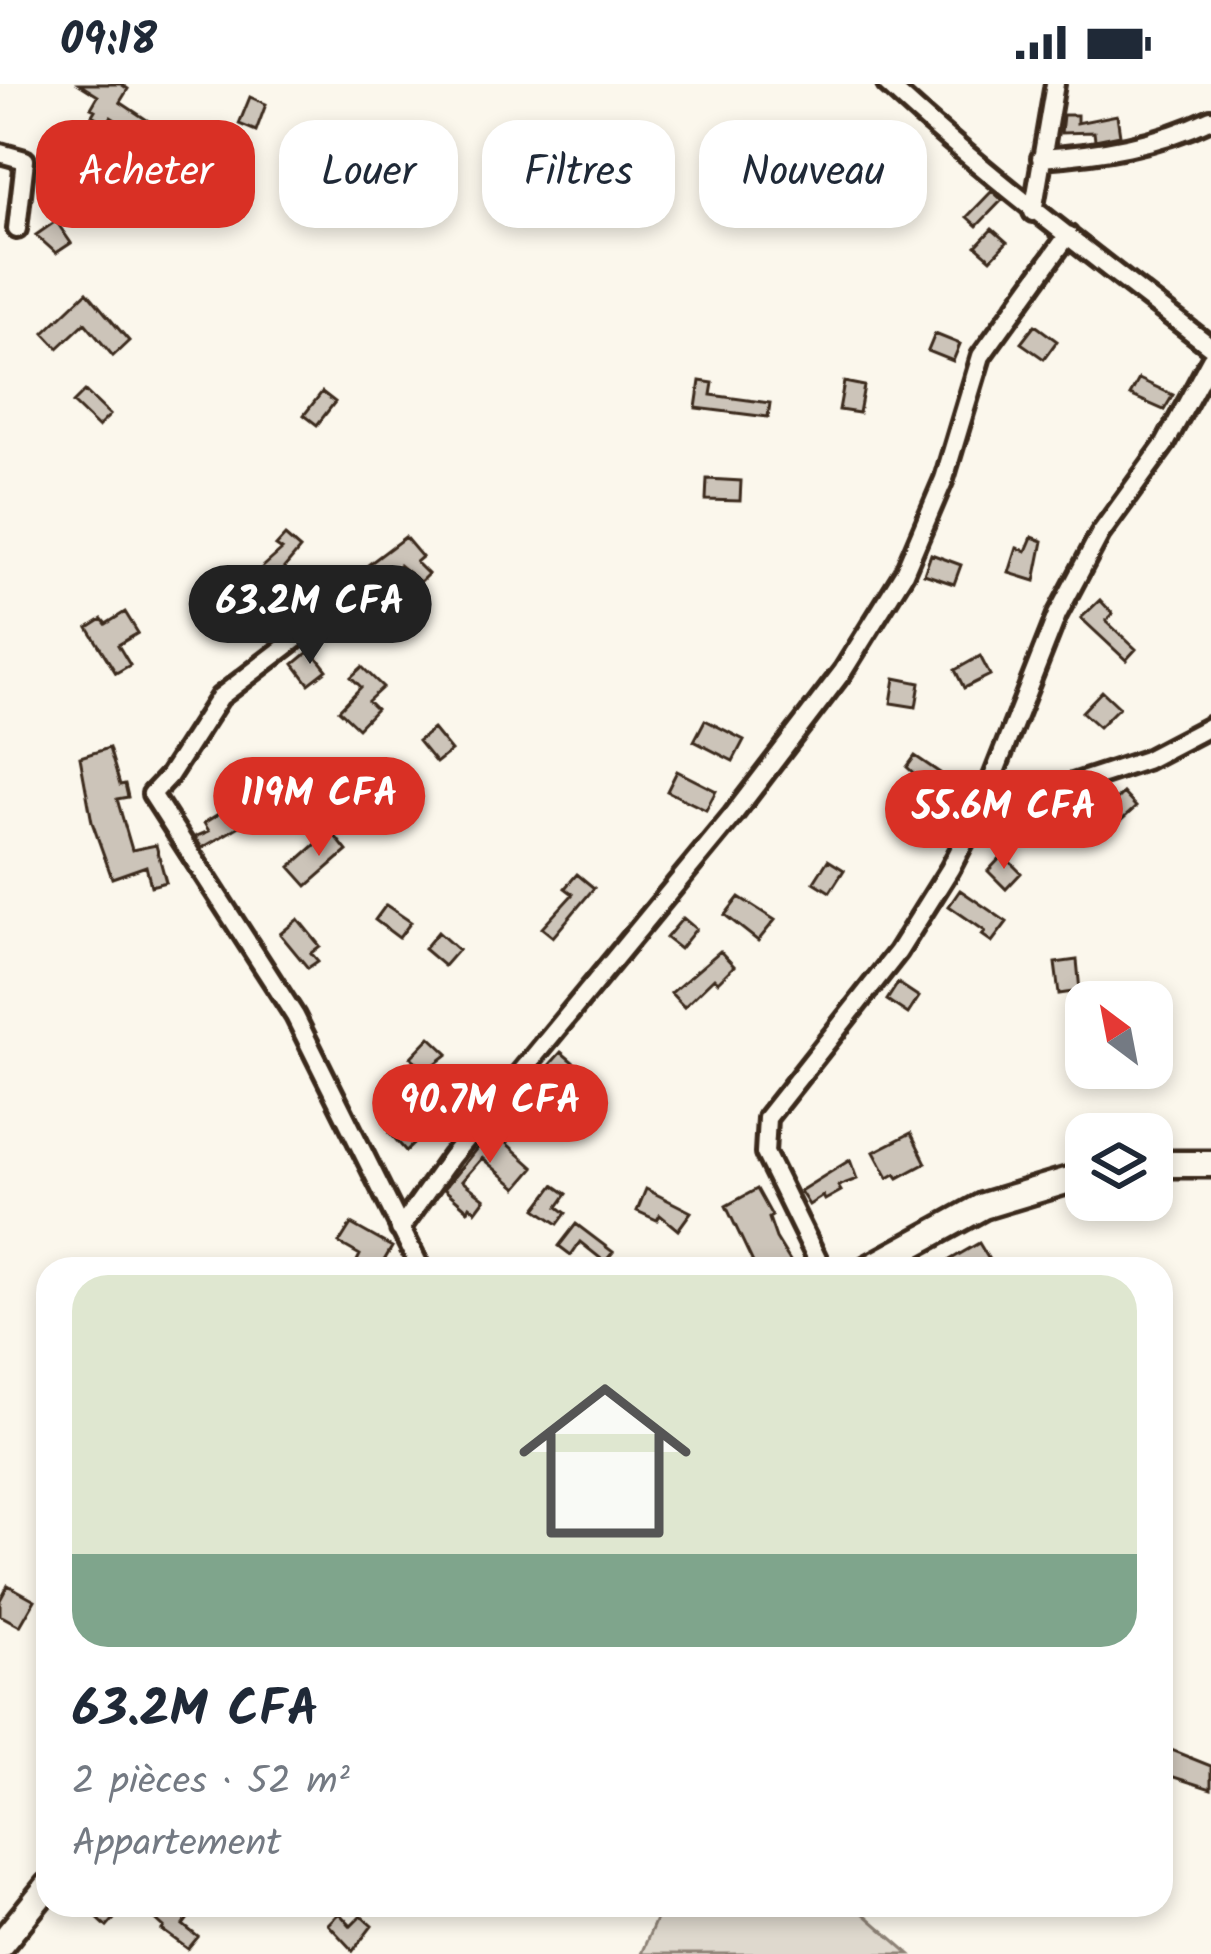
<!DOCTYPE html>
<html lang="fr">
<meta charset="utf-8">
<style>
body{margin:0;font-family:Kalam,sans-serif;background:#f2f2f3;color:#1f2937;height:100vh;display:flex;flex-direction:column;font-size:45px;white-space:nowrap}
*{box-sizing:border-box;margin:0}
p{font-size:39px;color:#747a83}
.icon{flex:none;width:66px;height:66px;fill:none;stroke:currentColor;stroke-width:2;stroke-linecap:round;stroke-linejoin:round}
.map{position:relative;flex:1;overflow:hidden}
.side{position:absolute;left:36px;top:1173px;width:1137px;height:660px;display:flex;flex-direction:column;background:#fff;border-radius:36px;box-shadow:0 6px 18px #0003}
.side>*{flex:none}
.top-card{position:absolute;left:36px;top:36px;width:1140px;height:108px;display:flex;gap:24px}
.needle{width:78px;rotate:328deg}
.controls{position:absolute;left:1065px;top:897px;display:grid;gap:24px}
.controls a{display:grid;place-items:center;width:108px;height:108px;border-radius:24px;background:#fff;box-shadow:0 6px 18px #0003;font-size:60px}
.price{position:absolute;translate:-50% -102px;padding:0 27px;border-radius:42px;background:#d93025;color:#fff;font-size:39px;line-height:78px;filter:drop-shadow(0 3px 6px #0008)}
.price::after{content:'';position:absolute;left:50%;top:72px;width:36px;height:27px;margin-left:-18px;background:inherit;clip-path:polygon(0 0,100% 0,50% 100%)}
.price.selected{background:#222;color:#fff}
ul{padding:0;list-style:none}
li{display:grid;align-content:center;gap:24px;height:636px;padding:0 36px}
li+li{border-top:3px solid #e0e1e3}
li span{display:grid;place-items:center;height:372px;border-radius:36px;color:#555}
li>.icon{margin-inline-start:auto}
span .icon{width:216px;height:216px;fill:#fffc;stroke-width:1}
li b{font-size:51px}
.pill{padding:0 42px;border-radius:36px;background:#fff;box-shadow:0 6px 18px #0003;font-size:42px;line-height:108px}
.pill.selected{background:#d93025;color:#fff}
.status{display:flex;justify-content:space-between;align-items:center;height:84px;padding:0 60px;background:#fff;direction:ltr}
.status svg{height:33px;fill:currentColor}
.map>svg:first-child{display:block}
</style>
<div class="status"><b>09:18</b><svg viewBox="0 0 49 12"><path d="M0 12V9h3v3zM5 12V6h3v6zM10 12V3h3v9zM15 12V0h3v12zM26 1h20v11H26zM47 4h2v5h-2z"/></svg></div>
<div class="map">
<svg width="1211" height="1870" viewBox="0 0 1211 1870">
<rect width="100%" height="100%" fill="#fbf7ec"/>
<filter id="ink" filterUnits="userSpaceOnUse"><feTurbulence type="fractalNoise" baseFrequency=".00833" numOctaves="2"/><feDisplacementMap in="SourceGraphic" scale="24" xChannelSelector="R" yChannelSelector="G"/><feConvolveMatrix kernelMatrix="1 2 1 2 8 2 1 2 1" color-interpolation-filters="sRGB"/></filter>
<g filter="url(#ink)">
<path fill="#dfd9ce" stroke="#8d8276" stroke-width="3" d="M662 1821H854L910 1870H641Z"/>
<path fill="#ccc4b9" stroke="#3b2a1e" stroke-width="3" d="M79 0H121L128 5 120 18 153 40 144 54 111 33 107 40 92 31 95 26 91 24 98 12Z
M250 13 266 20 256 47 239 40Z
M1063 31H1077V39L1117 31 1120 51 1095 56 1094 48 1061 49Z
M64 47 85 58 72 82 52 66Z
M899 73 917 94 901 108 895 102 869 127 857 114Z
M114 91 157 120 142 139 101 106Z
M992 107 1002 116 977 142 967 133Z
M56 137 71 159 56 169 36 151Z
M992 145 1007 158 991 175 976 162Z
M87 208 129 257 113 272 85 239 58 264 44 249Z
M1035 241 1057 257 1044 275 1021 259Z
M935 250 960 260 953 277 928 267Z
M1139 295 1173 311 1164 326 1130 311Z
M700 297 713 299 711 311 770 319 768 333 696 324Z
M844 298 864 302 859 329 839 326Z
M85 307 110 331 98 343 73 319Z
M322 308 335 318 317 341 304 331Z
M707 395 741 397 740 417 706 416Z
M285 452 300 465 279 490 303 515 298 520 305 527 288 542 247 497 282 466 276 462Z
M405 453 422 473 416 478 428 490 420 498 399 481 373 503 360 487Z
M1032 453 1043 457 1035 497 1009 489 1017 464 1026 467Z
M931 470 961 481 954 500 924 490Z
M1100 516 1113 530 1106 537 1136 565 1126 576 1081 534Z
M125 528 138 549 118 561 130 581 116 589 88 544 102 535 106 540Z
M311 566 327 586 309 600 294 580Z
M980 572 990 591 964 604 955 586Z
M362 583 383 603 368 617 376 625 358 644 339 626 361 603 351 593Z
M895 594 920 599 916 623 891 619Z
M1102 607 1119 623 1099 643 1082 628Z
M705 636 744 656 733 677 694 657Z
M433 645 451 667 436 679 418 657Z
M109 664 120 701 125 700 128 713 117 715 132 766 156 761 166 798 151 802 146 782 112 794 92 738 80 673Z
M915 672 940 689 930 704 907 683Z
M677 687 716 707 706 726 667 707Z
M1123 709 1136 723 1115 742 1103 729Z
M226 725 233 735 241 731 245 739 202 764 195 753 209 747 204 739Z
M331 747 347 767 307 802 290 783Z
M1003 771 1021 789 1006 805 988 787Z
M828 776 844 786 830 808 814 798Z
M577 790 594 804 553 853 542 844 573 810 565 804Z
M960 806 1007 838 992 858 982 851 985 847 949 822Z
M739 813 775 836 758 857 725 831Z
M386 821 411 838 399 854 375 836Z
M683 834 696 845 680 865 666 854Z
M298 835 320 862 311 869 318 877 308 884 280 850Z
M438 848 458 866 444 882 424 865Z
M720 867 734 882 718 898 714 894 684 923 671 909Z
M1077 876 1080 907 1059 910 1055 879Z
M898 899 919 913 908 930 887 916Z
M430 953 448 970 426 987 411 973Z
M561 968 581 985 565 1004 545 986Z
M413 1027 430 1044 406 1067 390 1049Z
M501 1034 514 1044 504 1057 534 1084 517 1104 482 1074 462 1097 485 1115 476 1127 470 1122 468 1126 444 1105Z
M911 1049 926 1079 898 1094 895 1090 888 1094 874 1068Z
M850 1076 857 1095 838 1102 841 1107 825 1116 823 1112 809 1121 800 1107Z
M554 1101 567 1110 558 1123 566 1129 558 1140 536 1125Z
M646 1105 691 1128 678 1146 660 1131 657 1136 637 1127Z
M757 1105 772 1132 769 1134 776 1154 792 1180 784 1185H756L726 1122Z
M351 1140 392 1163 379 1185 355 1181 360 1171 339 1159Z
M576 1140 613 1168 605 1178 580 1158 571 1171 559 1162Z
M979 1159 991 1179 981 1185H934Z
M8 1501 35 1516 20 1542 0 1531V1516Z
M1161 1662 1211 1682V1705L1161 1689Z
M83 1821H126L107 1843Z
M140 1821H198L183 1841 198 1853 188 1865 162 1846 164 1843Z
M339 1829 351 1842 361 1832 372 1842 353 1867 328 1840Z"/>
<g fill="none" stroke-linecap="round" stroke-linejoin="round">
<g stroke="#3b2a1e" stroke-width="26">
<path id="street" d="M887 0C989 95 1101 177 1211 263
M0 69 25 76 17 145
M1041 74C1100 70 1157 61 1211 35
M1033 128 1055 0
M344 518 220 613 169 692 152 710 295 932 421 1185
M978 731 1146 676 1211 642
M400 1145 451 1073 733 731 843 587 904 489 944 395 981 272 1068 151
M822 1185 765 1069 767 1034 898 868 950 785 978 731 1057 531 1100 450 1165 360 1211 275"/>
</g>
<g stroke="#3b2a1e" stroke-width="33">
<path id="secondary" d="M1152 1080H1211
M868 1185 983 1122 1086 1091
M0 1861 48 1802"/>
</g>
<use href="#street" stroke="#fbf7ec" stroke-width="16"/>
<use href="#secondary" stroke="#fbf7ec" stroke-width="24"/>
</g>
</g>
</svg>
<div class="controls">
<a><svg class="needle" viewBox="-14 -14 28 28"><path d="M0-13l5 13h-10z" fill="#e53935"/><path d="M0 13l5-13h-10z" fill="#747a83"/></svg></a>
<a><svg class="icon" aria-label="layers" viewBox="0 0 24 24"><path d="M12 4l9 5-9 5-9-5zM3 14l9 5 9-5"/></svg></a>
</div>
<b class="price selected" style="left:310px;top:583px">63.2M CFA</b>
<b class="price" style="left:319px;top:775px">119M CFA</b>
<b class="price" style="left:1004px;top:788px">55.6M CFA</b>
<b class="price" style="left:490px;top:1082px">90.7M CFA</b>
<div class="top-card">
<a class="pill selected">Acheter</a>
<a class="pill">Louer</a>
<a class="pill">Filtres</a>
<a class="pill">Nouveau</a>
</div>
<section class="side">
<ul>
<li><span style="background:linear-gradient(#dfe7d0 75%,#7fa58c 0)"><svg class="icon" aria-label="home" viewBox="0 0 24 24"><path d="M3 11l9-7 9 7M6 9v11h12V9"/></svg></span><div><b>63.2M CFA</b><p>2 pièces · 52 m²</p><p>Appartement</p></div></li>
</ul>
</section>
</div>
